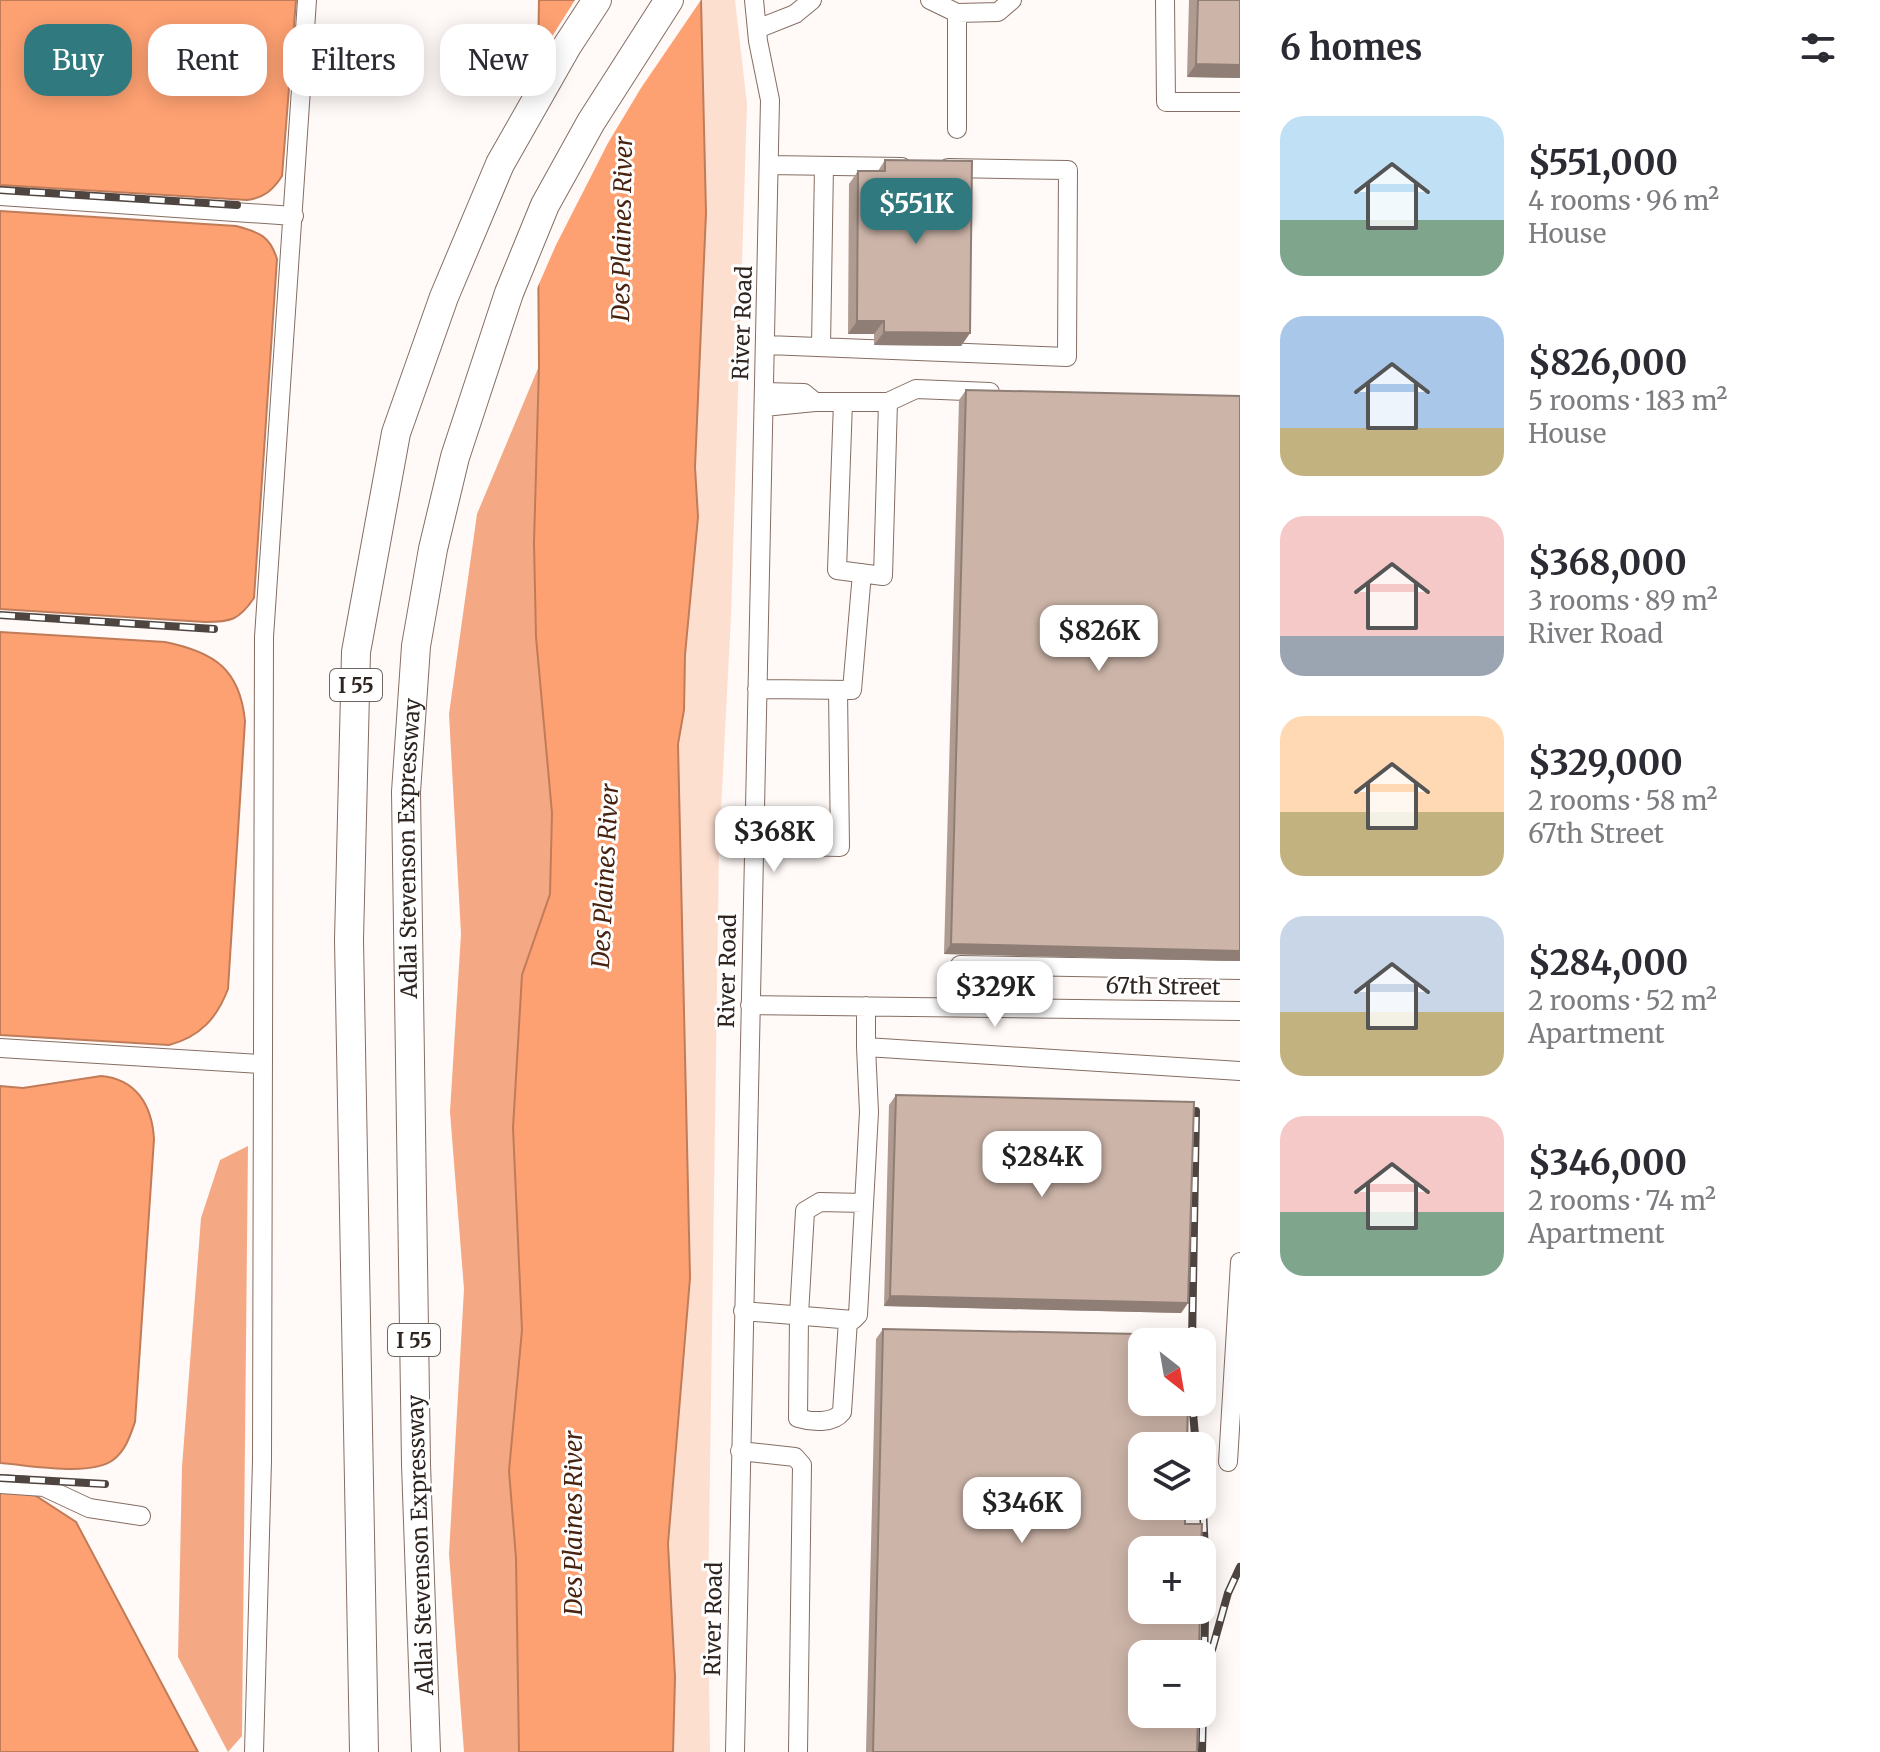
<!DOCTYPE html>
<meta charset="utf-8">
<style>
body{margin:0;font-family:Merriweather,serif;background:#f2f2f3;color:#2b2b33;height:100vh;display:flex;flex-direction:column;font-size:30px;white-space:nowrap}
*{box-sizing:border-box;margin:0}
p{font-size:26px;color:#7c7c81}
.icon{flex:none;width:44px;height:44px;fill:none;stroke:currentColor;stroke-width:2;stroke-linecap:round;stroke-linejoin:round}
.map{position:relative;flex:1;overflow:hidden}
.sheet{display:flex;flex-direction:column;background:#fff;width:640px}
.sheet>*{flex:none}
.top-card{position:absolute;left:24px;top:24px;width:760px;height:72px;display:flex;gap:16px}
.needle{width:52px;rotate:149deg}
.controls{position:absolute;left:1128px;top:1328px;display:grid;gap:16px}
.controls a{display:grid;place-items:center;width:88px;height:88px;border-radius:16px;background:#fff;box-shadow:0 4px 20px #0003;font-size:40px}
.price{position:absolute;translate:-50% -68px;padding:0 18px;border-radius:16px;background:#fff;color:#222;font-size:26px;line-height:52px;filter:drop-shadow(0 2px 4px #0008)}
.price::after{content:'';position:absolute;left:50%;top:48px;width:24px;height:18px;margin-left:-12px;background:inherit;clip-path:polygon(0 0,100% 0,50% 100%)}
.price.selected{background:#30797f;color:#fff}
ul{padding:0;list-style:none}
li{display:flex;align-items:center;gap:24px;height:200px;padding:0 40px}
li span{display:grid;place-items:center;flex:none;width:224px;height:160px;border-radius:24px;color:#555}
li>.icon{margin-inline-start:auto}
span .icon{width:96px;height:96px;fill:#fffc;stroke-width:1}
li b{font-size:34px}
h2{display:flex;justify-content:space-between;align-items:center;height:96px;padding:0 40px;font-size:34px}
.chip{padding:0 28px;border-radius:24px;background:#fff;box-shadow:0 4px 20px #0003;font-size:28px;line-height:72px}
.chip.selected{background:#30797f;color:#fff}
main{display:flex;flex:1;min-height:0}
.map>svg:first-child{display:block}
</style>
<main>
<div class="map">
<svg width="1240" height="1752" viewBox="0 0 1240 1752">
<rect width="100%" height="100%" fill="#fff9f7"/>
<path fill="#fddfd0" d="M701 0H735L747 104 731 616 719 849 708 1608 710 1752H673L675 1677 668 1544 690 1278 678 744 684 710 685 655 698 517 695 467 706 213Z"/>
<path fill="#f4a984" d="M539 366 534 543 536 637 552 813 550 894 522 975 513 1128 522 1330 509 1471 516 1558 519 1752H464L449 1554 464 1289 450 1112 461 934 449 714 477 514Z
M248 1146 242 1736 228 1752 178 1657 182 1467 201 1218 220 1160Z"/>
<path fill="#fea172" stroke="#c07c59" stroke-width="2" d="M0 0H296L282 176C273 190 264 198 247 200L0 185Z
M539 0H701L706 213 695 467 698 517 685 655 684 710 678 744 690 1278 668 1544 675 1677 673 1752H519L516 1558 509 1471 522 1330 513 1128 522 975 550 894 552 813 536 637 534 543 539 366 537 118Z
M0 211 236 226C259 232 270 236 277 259L254 598C239 620 231 622 205 622L0 609Z
M0 632 165 642C214 652 240 669 245 721L228 989C217 1018 200 1037 169 1045L0 1035Z
M101 1076C136 1079 152 1105 154 1139L135 1422C130 1436 126 1450 113 1460 90 1477 29 1465 0 1463V1086L23 1088Z
M0 1492 33 1494 76 1522 198 1752H0Z"/>
<path fill="#fff9f7" d="M575 0H701L641 88 608 143 556 245 535 293 534 65Z"/>
<g fill="none" stroke-linecap="round" stroke-linejoin="round">
<g stroke="#846e63" stroke-width="20">
<path id="minor" d="M930 0 957 13 998 12 1012 0
M1165 0 1166 102H1240
M757 29 795 14 812 0
M957 129V13
M769 165 902 167
M0 196 294 216
M767 345 1067 357 1068 170 948 168
M821 347 824 166
M815 402H888L916 389 990 392
M843 402 837 570 883 576 888 402
M764 407 815 402 804 393 764 392
M757 689 852 690 862 573
M754 845 840 847 838 690
M960 965 1240 970
M750 1005 1240 1011
M866 1006V1047
M0 1048 261 1064
M743 1311 853 1320 858 1315 869 1112 866 1047 1240 1071
M848 1320 842 1412C833 1424 811 1422 798 1418L799 1315 805 1211 820 1202 864 1203
M740 1451 795 1457 802 1465 798 1752
M1228 1462 1240 1262
M0 1484 44 1487 89 1508 141 1516
M254 1752 262 1461 264 637 307 0
M735 1752 770 100 758 41 754 0"/>
</g>
<g stroke="#846e63" stroke-width="30">
<g id="highway">
<path d="M364 1752 349 940 356 652 396 433 444 297 500 164 567 46 597 0"/>
<path id="s1" d="M426 1752 416 1464 406 792 416 646 433 549 455 457 509 293 545 205 591 122 669 0"/>
</g>
</g>
<use href="#minor" stroke="#fff" stroke-width="18"/>
<use href="#highway" stroke="#fff" stroke-width="28"/>
<g stroke="#4e4540" stroke-width="8">
<path id="rail" d="M0 190 237 205
M0 615 214 629
M1192 1342 1196 1111
M1192 1402 1196 1446
M0 1478 105 1484
M1202 1487 1206 1575 1202 1752
M1212 1650 1228 1593 1240 1567"/>
</g>
<use href="#rail" stroke="#fff" stroke-width="5" stroke-dasharray="15" stroke-linecap="butt"/>
</g>
<path fill="#af9b90" d="M1189 0H1240V78L1187 77Z
M885 160 970 333 961 346 874 345V334H848L849 184 858 171H878Z
M966 390 1240 961 944 954 959 400Z
M896 1095 1188 1303 1181 1313 884 1306 889 1105Z
M883 1329 1185 1524 1197 1752H866L876 1339Z"/>
<path fill="#8f7e76" d="M1196 64 1240 65V78L1187 77Z
M857 321H884L874 334H848Z
M884 332 970 333 961 346 874 345Z
M951 944 1240 951V961L944 954Z
M890 1296 1188 1303 1181 1313 884 1306Z"/>
<path fill="#ccb4a8" stroke="#8f7e76" stroke-width="2" d="M1198 0H1240V65L1196 64Z
M885 160 972 161 970 333 884 332V321H857L858 171H885Z
M966 390 1240 396V951L951 944Z
M896 1095 1194 1102 1188 1303 890 1296Z
M883 1329 1189 1335V1342H1142V1402H1188L1187 1446H1142V1506H1185V1524H1202L1201 1550H1142V1610H1200L1199 1654H1142V1714H1198L1197 1752H873Z"/>
<g text-anchor="middle" dominant-baseline="central" stroke-width="6" stroke-linejoin="round" paint-order="stroke">
<g fill="#fff" stroke="#6d6663" stroke-width="2">
<rect x="330" y="669" width="52" height="32" rx="6"/>
<rect x="388" y="1324" width="52" height="32" rx="6"/>
</g>
<g font-size="20" font-weight="bold" fill="#2e2520">
<text x="356" y="685">I 55</text>
<text x="414" y="1340">I 55</text>
</g>
<g font-size="22" fill="#2e2520" stroke="#fff">
<text transform="translate(742 323) rotate(-88)">River Road</text>
<text stroke="none"><textPath href="#s1" startOffset="904">Adlai Stevenson Expressway</textPath></text>
<text transform="translate(727 971) rotate(-89)">River Road</text>
<text transform="translate(1163 986) rotate(1)">67th Street</text>
<text transform="translate(420 1545) rotate(-92)">Adlai Stevenson Expressway</text>
<text transform="translate(713 1619) rotate(-89)">River Road</text>
</g>
<g font-size="24" font-style="italic" fill="#482310" stroke="#fff">
<text transform="translate(622 229) rotate(-89)">Des Plaines River</text>
<text transform="translate(605 876) rotate(-87)">Des Plaines River</text>
<text transform="translate(573 1523) rotate(-90)">Des Plaines River</text>
</g>
</g>
</svg>
<div class="controls">
<a><svg class="needle" viewBox="-14 -14 28 28"><path d="M0-13l5 13h-10z" fill="#e53935"/><path d="M0 13l5-13h-10z" fill="#7c7c81"/></svg></a>
<a><svg class="icon" aria-label="layers" viewBox="0 0 24 24"><path d="M12 4l9 5-9 5-9-5zM3 14l9 5 9-5"/></svg></a>
<a>+</a>
<a>−</a>
</div>
<b class="price selected" style="left:916px;top:246px">$551K</b>
<b class="price" style="left:1099px;top:673px">$826K</b>
<b class="price" style="left:774px;top:874px">$368K</b>
<b class="price" style="left:995px;top:1029px">$329K</b>
<b class="price" style="left:1042px;top:1199px">$284K</b>
<b class="price" style="left:1022px;top:1545px">$346K</b>
<div class="top-card">
<a class="chip selected">Buy</a>
<a class="chip">Rent</a>
<a class="chip">Filters</a>
<a class="chip">New</a>
</div>
</div>
<section class="sheet">
<h2>6 homes<svg class="icon" aria-label="filters" viewBox="0 0 24 24"><path d="M4 7h16M4 17h16"/><circle cx="9" cy="7" r="2"/><circle cx="15" cy="17" r="2"/></svg></h2>
<ul>
<li><span style="background:linear-gradient(#bfe0f5 65%,#7fa58c 0)"><svg class="icon" aria-label="home" viewBox="0 0 24 24"><path d="M3 11l9-7 9 7M6 9v11h12V9"/></svg></span><div><b>$551,000</b><p>4 rooms · 96 m²</p><p>House</p></div></li>
<li><span style="background:linear-gradient(#a9c7e8 70%,#c2b280 0)"><svg class="icon" aria-label="home" viewBox="0 0 24 24"><path d="M3 11l9-7 9 7M6 9v11h12V9"/></svg></span><div><b>$826,000</b><p>5 rooms · 183 m²</p><p>House</p></div></li>
<li><span style="background:linear-gradient(#f6c9c9 75%,#9aa5b1 0)"><svg class="icon" aria-label="home" viewBox="0 0 24 24"><path d="M3 11l9-7 9 7M6 9v11h12V9"/></svg></span><div><b>$368,000</b><p>3 rooms · 89 m²</p><p>River Road</p></div></li>
<li><span style="background:linear-gradient(#ffd9b3 60%,#c2b280 0)"><svg class="icon" aria-label="home" viewBox="0 0 24 24"><path d="M3 11l9-7 9 7M6 9v11h12V9"/></svg></span><div><b>$329,000</b><p>2 rooms · 58 m²</p><p>67th Street</p></div></li>
<li><span style="background:linear-gradient(#c9d6e8 60%,#c2b280 0)"><svg class="icon" aria-label="home" viewBox="0 0 24 24"><path d="M3 11l9-7 9 7M6 9v11h12V9"/></svg></span><div><b>$284,000</b><p>2 rooms · 52 m²</p><p>Apartment</p></div></li>
<li><span style="background:linear-gradient(#f6c9c9 60%,#7fa58c 0)"><svg class="icon" aria-label="home" viewBox="0 0 24 24"><path d="M3 11l9-7 9 7M6 9v11h12V9"/></svg></span><div><b>$346,000</b><p>2 rooms · 74 m²</p><p>Apartment</p></div></li>
</ul>
</section>
</main>
